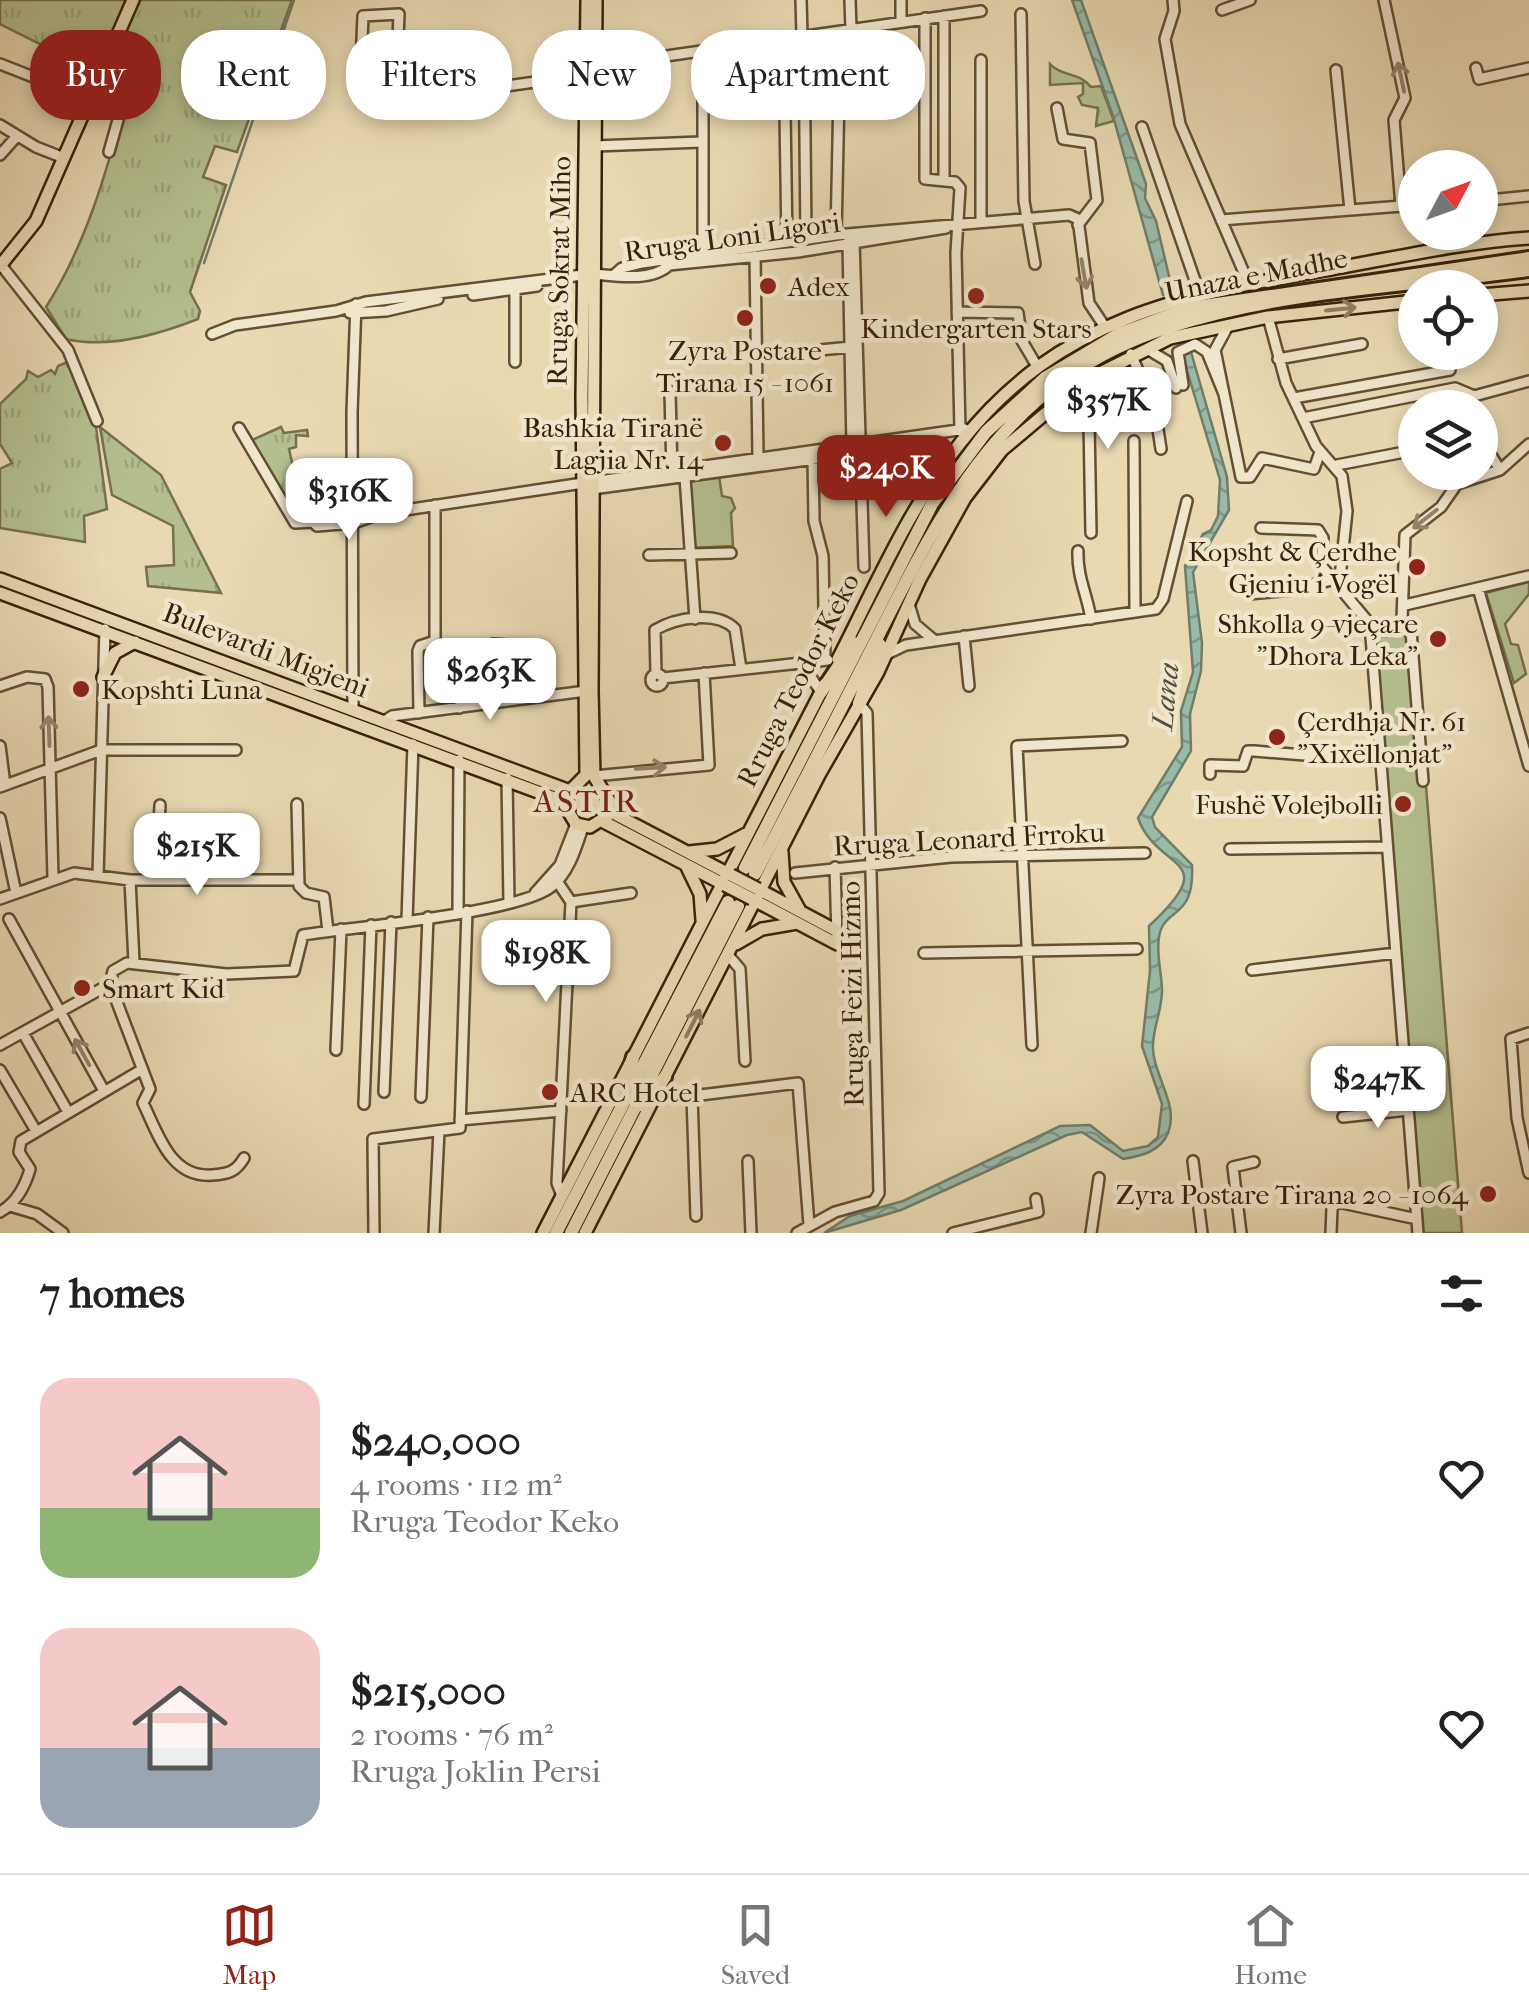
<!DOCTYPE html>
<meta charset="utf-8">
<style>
body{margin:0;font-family:"IM FELL French Canon",serif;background:#f6f6f6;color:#222;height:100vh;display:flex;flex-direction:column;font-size:38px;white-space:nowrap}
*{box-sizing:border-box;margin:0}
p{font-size:32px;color:#767676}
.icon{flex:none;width:55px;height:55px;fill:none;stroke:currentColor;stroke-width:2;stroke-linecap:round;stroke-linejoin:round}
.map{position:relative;height:1233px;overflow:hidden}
.drawer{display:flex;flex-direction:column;background:#fff;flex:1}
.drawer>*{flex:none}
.top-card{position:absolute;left:30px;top:30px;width:1000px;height:90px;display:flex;gap:20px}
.needle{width:65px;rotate:49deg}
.tools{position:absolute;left:1398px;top:150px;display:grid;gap:20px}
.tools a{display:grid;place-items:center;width:100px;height:100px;border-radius:50%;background:#fff;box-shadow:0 5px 15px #0003;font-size:50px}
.price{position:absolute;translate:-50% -85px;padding:0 22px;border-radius:20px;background:#fff;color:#222;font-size:32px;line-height:65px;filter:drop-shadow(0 2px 5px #0008)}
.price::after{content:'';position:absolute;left:50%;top:60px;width:30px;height:22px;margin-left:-15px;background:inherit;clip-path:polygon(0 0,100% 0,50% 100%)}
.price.selected{background:#8f2418;color:#fff}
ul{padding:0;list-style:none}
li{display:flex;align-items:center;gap:30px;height:250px;padding:0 40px}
li span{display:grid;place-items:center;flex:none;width:280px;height:200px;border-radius:30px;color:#555}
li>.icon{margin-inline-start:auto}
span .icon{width:120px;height:120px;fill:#fffc;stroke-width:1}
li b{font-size:42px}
h2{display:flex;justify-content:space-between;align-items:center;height:120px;padding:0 40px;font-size:42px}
.pill{padding:0 35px;border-radius:40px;background:#fff;box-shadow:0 5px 15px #0003;font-size:35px;line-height:90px}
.pill.selected{background:#8f2418;color:#fff}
.menu{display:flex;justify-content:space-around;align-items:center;height:140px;border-top:2px solid #e0e0e0;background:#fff;font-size:28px;color:#767676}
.menu a{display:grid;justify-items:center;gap:5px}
.menu .selected{color:#8f2418}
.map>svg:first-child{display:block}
</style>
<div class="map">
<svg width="1529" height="1233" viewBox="0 0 1529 1233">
<defs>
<pattern id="grass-tufts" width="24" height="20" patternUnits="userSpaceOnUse" patternTransform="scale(2.5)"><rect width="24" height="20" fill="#b4bf8d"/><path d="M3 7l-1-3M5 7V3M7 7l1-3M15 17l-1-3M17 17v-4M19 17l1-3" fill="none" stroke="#9ba478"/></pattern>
<pattern id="water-waves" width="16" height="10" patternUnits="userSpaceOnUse" patternTransform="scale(2.5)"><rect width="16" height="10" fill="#98baa9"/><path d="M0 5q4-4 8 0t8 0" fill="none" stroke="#7d9788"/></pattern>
</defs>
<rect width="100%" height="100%" fill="#e8d9b1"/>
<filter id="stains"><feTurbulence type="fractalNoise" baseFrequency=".002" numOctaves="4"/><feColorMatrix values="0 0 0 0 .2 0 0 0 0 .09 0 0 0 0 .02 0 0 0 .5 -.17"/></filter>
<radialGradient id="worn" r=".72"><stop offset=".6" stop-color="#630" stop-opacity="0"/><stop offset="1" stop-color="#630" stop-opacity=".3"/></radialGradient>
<path fill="url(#grass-tufts)" stroke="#76704c" stroke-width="2.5" d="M0 0H127L101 61 73 49 68 58 0 24Z
M137 0H292L237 152 215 146 203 177 226 185 190 292 200 311 198 319C160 334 108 349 66 339L46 307C95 231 114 140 139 54L123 36Z
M1050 64C1062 77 1080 72 1091 87L1101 86 1114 121 1096 126 1098 108 1082 105 1078 97 1083 94V83L1050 85Z
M70 361 96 427 107 509 84 516 85 542 0 528V469L12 463 0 444V404L26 379 28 371 38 377 51 370 55 374 58 366Z
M100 427 161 475 221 593 148 586 146 567 174 565 173 526 112 495Z
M281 427 284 433 307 430 308 436 296 435V447L289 449 303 514 296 515 290 512 252 440Z"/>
<path fill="#b4bf8d" stroke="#76704c" stroke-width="2.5" d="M719 476 722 496 731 498 735 508 731 513 733 546 692 548 689 482Z
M1529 581V594L1505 624 1511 644 1518 645 1526 674 1514 683 1486 593Z
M1404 635 1409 639 1421 786H1426L1462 1233H1423L1375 643 1380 637Z"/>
<path fill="url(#water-waves)" stroke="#717d69" stroke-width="2.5" d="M1072 0H1081L1146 184 1145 198 1156 221 1173 293 1163 295 1113 116Z
M1191 352 1227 477 1229 510 1193 572 1202 643 1201 671 1190 714 1191 751 1152 817 1155 827 1192 865C1195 921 1164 906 1159 937 1156 956 1162 973 1162 991 1162 1008 1154 1026 1153 1044 1151 1073 1180 1104 1168 1133 1160 1152 1141 1156 1123 1159L1082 1132 1067 1135 901 1210 824 1233 850 1216 903 1201 1060 1126 1090 1125 1123 1151 1148 1146 1158 1137 1162 1104 1142 1046 1150 971 1149 926C1225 856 1157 872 1138 818L1182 747 1181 711 1193 672 1185 566 1203 534 1211 530 1218 516 1220 480 1182 354Z"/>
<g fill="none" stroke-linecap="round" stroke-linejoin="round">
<path stroke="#717d69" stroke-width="2.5" d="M204 263 294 0"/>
<g stroke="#634f34" stroke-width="14">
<path id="minor" d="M801 0 802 35
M850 0 851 29
M901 0V22
M1173 0 1174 11 1165 39 1180 124 1248 282
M1384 0 1405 98 1394 120 1401 206
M1222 10 1250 0
M1021 14 1024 201 1035 264
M925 18V179L955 182 960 188 956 253 960 431
M804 35 806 239
M398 39 399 14 363 16 360 85 369 105 586 75
M743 48H784L787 242
M981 60V221
M0 64 92 100
M596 66 981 11
M1476 68 1479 79 1529 68
M1336 70 1350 210
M596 73 657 60
M1057 108 1063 139 1090 143 1097 200 1078 225
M0 125 36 147 64 158
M1142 127 1199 292
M595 146 701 142
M109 152 137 52 135 45 119 37
M0 155 17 136
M944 180V16
M1480 201 1529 196
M1221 220 1415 205
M836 235 840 48
M854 241 864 567
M848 242 852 447
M703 254V54
M755 256 758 457
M1 265 68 350 97 421
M593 274C616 276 652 282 669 265L798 252 946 228
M614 275 622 268 642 263 836 235 1069 215 1078 219 1089 303 1105 327
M473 295 537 286
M957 312 1018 313 1022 341 1038 368
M350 313 386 311 438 299
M1268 317 1286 383 1316 446 1342 476 1347 511 1339 587 1370 624
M1228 326 1215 350 1241 477H1250L1262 458 1314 469 1320 452
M212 334 235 325 336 311 366 302 583 275
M1147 349 1167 361 1176 388
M1131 354 1155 410 1161 449
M756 356 851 347
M1278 359 1362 344
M515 362V289
M1183 385 1178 352 1195 344 1207 352 1224 394
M670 391 672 474
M1064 394 1069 418 1084 417 1089 422 1091 533
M1294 398 1450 370
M1303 418 1455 388 1474 396 1529 381
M239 428 295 523 313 522
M1480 437 1500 470
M1134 441 1135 612
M813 459 814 521 823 556 825 660
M1337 465 1415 450
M685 477 695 619
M592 482 965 429
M592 489 926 444 936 451 941 468
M365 517H317L313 522 317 526 354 523 379 514 583 483
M1261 528 1318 530 1323 538 1321 565 1332 579
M1078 551C1077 577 1087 594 1091 619
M649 555 731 553
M1478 588 1529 766
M1248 594 1294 590 1335 579
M909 604 915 624 935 641
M1405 605 1529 576
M1402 620 1405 535 1441 507 1457 484 1500 470 1529 444
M1402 620 1411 631 1423 781
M1370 624 1418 1233
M1370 624 1393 625 1402 620
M964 636 969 686
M493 644 526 646 529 698
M459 654 460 708
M887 654 906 645 1156 609 1163 599 1187 501
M802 664 821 692
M656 674 655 630C675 618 716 610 735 629L741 669
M651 680a6 6 0 1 1 12 0a6 6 0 1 1-12 0Z
M663 678 828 660
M0 686 27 677 45 679 48 687 53 878
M353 710 352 412 356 304
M419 713 418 651 420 646 435 641V505
M383 722 392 716 586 691
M0 746 5 785
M1210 774V765L1243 766 1248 751H1254L1380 761
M594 776 709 765 704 673
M507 778 509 903
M0 787 101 750H236
M297 804 299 886 306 893 324 897 328 931
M0 818 16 893
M1230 849 1387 847
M835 867 837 936
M795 873 951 857 1145 853
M553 875 571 902 557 1183 562 1196
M98 876 105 629
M156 878 160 805
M130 880 134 962
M535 893 560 865 576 824
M0 899 74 873 130 880H299
M571 902 631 893
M458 912 459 760
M9 919 104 1091
M407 920 413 744
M924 953 1137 949
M728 955 740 969 745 1061
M1252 970 1396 953
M110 984 150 1089 143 1103C159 1136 171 1178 212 1175 228 1174 236 1172 244 1158
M23 1033 68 1112
M1529 1033 1511 1039 1517 1118 1529 1173
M0 1045 110 984 113 971 127 963 226 974 294 971 303 935C354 927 518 913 551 887 569 873 576 848 583 827
M1032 1045 1017 746 1122 741
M336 1050 341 929
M0 1070 36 1131
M658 1091 669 1097H684L798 1083 809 1225
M384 1092 391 922
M692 1096 696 1216
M421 1097 428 917
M364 1104 371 925
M1343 1117 1408 1110
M460 1120 561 1111
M748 1161 751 1233
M1193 1161 1202 1233
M1319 1198 1417 1219
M10 1206 37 1214 63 1233
M0 1212C16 1203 25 1187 30 1169L19 1152 21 1141 141 1070
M374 1233 373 1139 460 1128 467 911
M434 1233 439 1131
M797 1233 835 1212 874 1201 879 1193 867 713 859 703
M953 1233 1038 1212 1036 1199
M1091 1233 1099 1178
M1241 1233 1233 1167 1254 1162
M1331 1233 1332 1208 1338 1201"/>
</g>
<g stroke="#37210a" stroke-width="16">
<path id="major" d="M587 0 582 397 586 775 570 791 565 806 576 824 590 827 607 816 610 802 594 776 592 691 596 0
M0 266 36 221 133 0
M1480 295 1529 291
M0 579 570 791
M0 593 565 802
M838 659C876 585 909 507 961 442 1064 312 1191 294 1342 267 1404 256 1466 242 1529 238
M103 677 115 653 135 642
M609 811 731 875
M602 821 725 885
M689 852 717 849 746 834
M782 852 784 882 799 909
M687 867 700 894 702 920
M758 889 837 931
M752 899 837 944
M736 944 762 929 797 923
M543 1233 825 684
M585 1233 819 775 878 672 920 579 965 498 1002 450 1084 381 1170 338 1268 317 1415 301"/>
</g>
<g stroke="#37210a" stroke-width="18">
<path id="highway" d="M821 692 854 643
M859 703 880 645
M745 868 932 504 986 432 1045 378 1119 334 1190 308 1529 258
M755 874C796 798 835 721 874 644 945 503 1007 379 1169 327 1283 290 1411 286 1529 270
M626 1084 633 1057
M642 1105 665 1077
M556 1233 728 902
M571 1233 738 906"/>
</g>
<use href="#minor" stroke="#f0e6cc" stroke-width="9"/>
<use href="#major" stroke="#e8d9b1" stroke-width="11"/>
<use href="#highway" stroke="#e8d9b1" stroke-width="12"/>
<g stroke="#37210a" stroke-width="16" stroke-linecap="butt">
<path id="major-bridge" d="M731 875 758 889
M725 885 752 899"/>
</g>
<use href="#major-bridge" stroke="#e8d9b1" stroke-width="11"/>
</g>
<defs><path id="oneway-shaft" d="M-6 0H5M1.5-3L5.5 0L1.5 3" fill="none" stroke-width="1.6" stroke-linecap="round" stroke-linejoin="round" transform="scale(2.5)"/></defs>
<g stroke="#94846b">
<use href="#oneway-shaft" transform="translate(1401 77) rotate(-102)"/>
<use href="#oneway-shaft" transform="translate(1084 274) rotate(80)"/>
<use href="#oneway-shaft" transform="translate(1425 519) rotate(142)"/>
<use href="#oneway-shaft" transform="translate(49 731) rotate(-92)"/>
<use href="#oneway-shaft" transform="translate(651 768) rotate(-3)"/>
<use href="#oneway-shaft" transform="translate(82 1052) rotate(-119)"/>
</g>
<g stroke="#907d5e">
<use href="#oneway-shaft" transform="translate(1341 309) rotate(-6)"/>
<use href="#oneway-shaft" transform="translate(693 1023) rotate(-63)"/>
</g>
<g fill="#8f2418" stroke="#f0e6cc" stroke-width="4">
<circle cx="768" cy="286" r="10"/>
<circle cx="976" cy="296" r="10"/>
<circle cx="745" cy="318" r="10"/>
<circle cx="723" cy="443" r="10"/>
<circle cx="1417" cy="567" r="10"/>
<circle cx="1438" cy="639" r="10"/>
<circle cx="81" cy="689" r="10"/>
<circle cx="1277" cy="737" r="10"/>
<circle cx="1403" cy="804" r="10"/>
<circle cx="82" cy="988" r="10"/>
<circle cx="550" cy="1092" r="10"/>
<circle cx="1488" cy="1194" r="10"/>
</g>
<g text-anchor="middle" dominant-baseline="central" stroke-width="9" stroke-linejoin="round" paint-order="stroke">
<g font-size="28" fill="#37210a" stroke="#f0e6cc">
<text transform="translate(732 237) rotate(-8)">Rruga Loni Ligori</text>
<text transform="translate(559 271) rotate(-89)">Rruga Sokrat Miho</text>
<text transform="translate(1256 275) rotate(-11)">Unaza e Madhe</text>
<text transform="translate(266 650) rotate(21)">Bulevardi Migjeni</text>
<text transform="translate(798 680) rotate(-63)">Rruga Teodor Keko</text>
<text transform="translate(969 839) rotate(-3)">Rruga Leonard Frroku</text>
<text transform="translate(852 994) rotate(-91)">Rruga Feizi Hizmo</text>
</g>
<g font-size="28" fill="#37210a" stroke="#f0e6cc" text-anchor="start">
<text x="788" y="286">Adex</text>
<text x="976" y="328" text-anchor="middle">Kindergarten Stars</text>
<text x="745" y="350" text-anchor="middle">Zyra Postare<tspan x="745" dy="32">Tirana 15 - 1061</tspan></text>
<text x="703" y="427" text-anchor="end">Bashkia Tiranë<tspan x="703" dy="32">Lagjia Nr. 14</tspan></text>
<text x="1397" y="551" text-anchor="end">Kopsht &amp; Çerdhe<tspan x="1397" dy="32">Gjeniu i Vogël</tspan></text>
<text x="1418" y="623" text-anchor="end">Shkolla 9-vjeçare<tspan x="1418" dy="32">"Dhora Leka"</tspan></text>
<text x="101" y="689">Kopshti Luna</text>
<text x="1297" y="721">Çerdhja Nr. 61<tspan x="1297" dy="32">"Xixëllonjat"</tspan></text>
<text x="1383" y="804" text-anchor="end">Fushë Volejbolli</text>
<text x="102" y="988">Smart Kid</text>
<text x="570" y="1092">ARC Hotel</text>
<text x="1468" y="1194" text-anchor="end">Zyra Postare Tirana 20 - 1064</text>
</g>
<g font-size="30" font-style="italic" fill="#544f3a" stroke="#f0e6cc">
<text transform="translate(1166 696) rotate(-84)">Lana</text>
</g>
<g font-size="32" letter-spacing="2.5" fill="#7a1f14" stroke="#f0e6cc">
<text x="587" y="801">ASTIR</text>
</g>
</g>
<rect width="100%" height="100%" filter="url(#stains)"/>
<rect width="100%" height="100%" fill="url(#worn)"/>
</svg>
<div class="tools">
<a><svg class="needle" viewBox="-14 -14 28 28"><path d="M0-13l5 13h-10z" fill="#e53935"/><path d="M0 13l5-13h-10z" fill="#767676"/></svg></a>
<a><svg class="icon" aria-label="locate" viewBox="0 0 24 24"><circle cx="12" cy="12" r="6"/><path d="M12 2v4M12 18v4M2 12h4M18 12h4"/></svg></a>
<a><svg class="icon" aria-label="layers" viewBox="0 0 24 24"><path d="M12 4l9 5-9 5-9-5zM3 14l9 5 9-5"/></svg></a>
</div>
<b class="price" style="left:1108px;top:452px">$357K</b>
<b class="price selected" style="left:886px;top:520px">$240K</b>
<b class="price" style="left:349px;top:543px">$316K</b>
<b class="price" style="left:490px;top:723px">$263K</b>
<b class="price" style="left:197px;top:898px">$215K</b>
<b class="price" style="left:546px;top:1005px">$198K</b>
<b class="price" style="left:1378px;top:1131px">$247K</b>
<div class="top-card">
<a class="pill selected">Buy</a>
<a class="pill">Rent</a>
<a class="pill">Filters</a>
<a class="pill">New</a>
<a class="pill">Apartment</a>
</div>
</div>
<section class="drawer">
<h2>7 homes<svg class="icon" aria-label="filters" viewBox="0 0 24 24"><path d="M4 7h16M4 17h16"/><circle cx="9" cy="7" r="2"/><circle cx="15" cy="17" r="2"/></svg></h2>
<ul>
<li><span style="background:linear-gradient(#f6c9c9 65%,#8fb573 0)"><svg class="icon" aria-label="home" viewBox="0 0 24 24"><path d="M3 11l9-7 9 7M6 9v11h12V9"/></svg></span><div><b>$240,000</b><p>4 rooms · 112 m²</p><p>Rruga Teodor Keko</p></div><svg class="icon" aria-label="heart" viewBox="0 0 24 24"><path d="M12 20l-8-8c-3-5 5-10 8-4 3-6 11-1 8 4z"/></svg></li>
<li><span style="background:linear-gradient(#f6c9c9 60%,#9aa5b1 0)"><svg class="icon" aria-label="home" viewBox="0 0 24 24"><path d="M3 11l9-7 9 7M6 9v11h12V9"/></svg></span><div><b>$215,000</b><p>2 rooms · 76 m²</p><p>Rruga Joklin Persi</p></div><svg class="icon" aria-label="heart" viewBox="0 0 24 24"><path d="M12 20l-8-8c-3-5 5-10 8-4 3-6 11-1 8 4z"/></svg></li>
</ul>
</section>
<nav class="menu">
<a class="selected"><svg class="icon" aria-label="map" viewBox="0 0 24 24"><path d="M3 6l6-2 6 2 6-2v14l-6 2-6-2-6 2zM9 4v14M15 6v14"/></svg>Map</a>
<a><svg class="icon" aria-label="saved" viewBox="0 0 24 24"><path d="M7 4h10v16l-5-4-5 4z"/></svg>Saved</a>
<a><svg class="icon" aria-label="home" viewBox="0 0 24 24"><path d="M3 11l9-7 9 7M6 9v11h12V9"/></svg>Home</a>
</nav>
